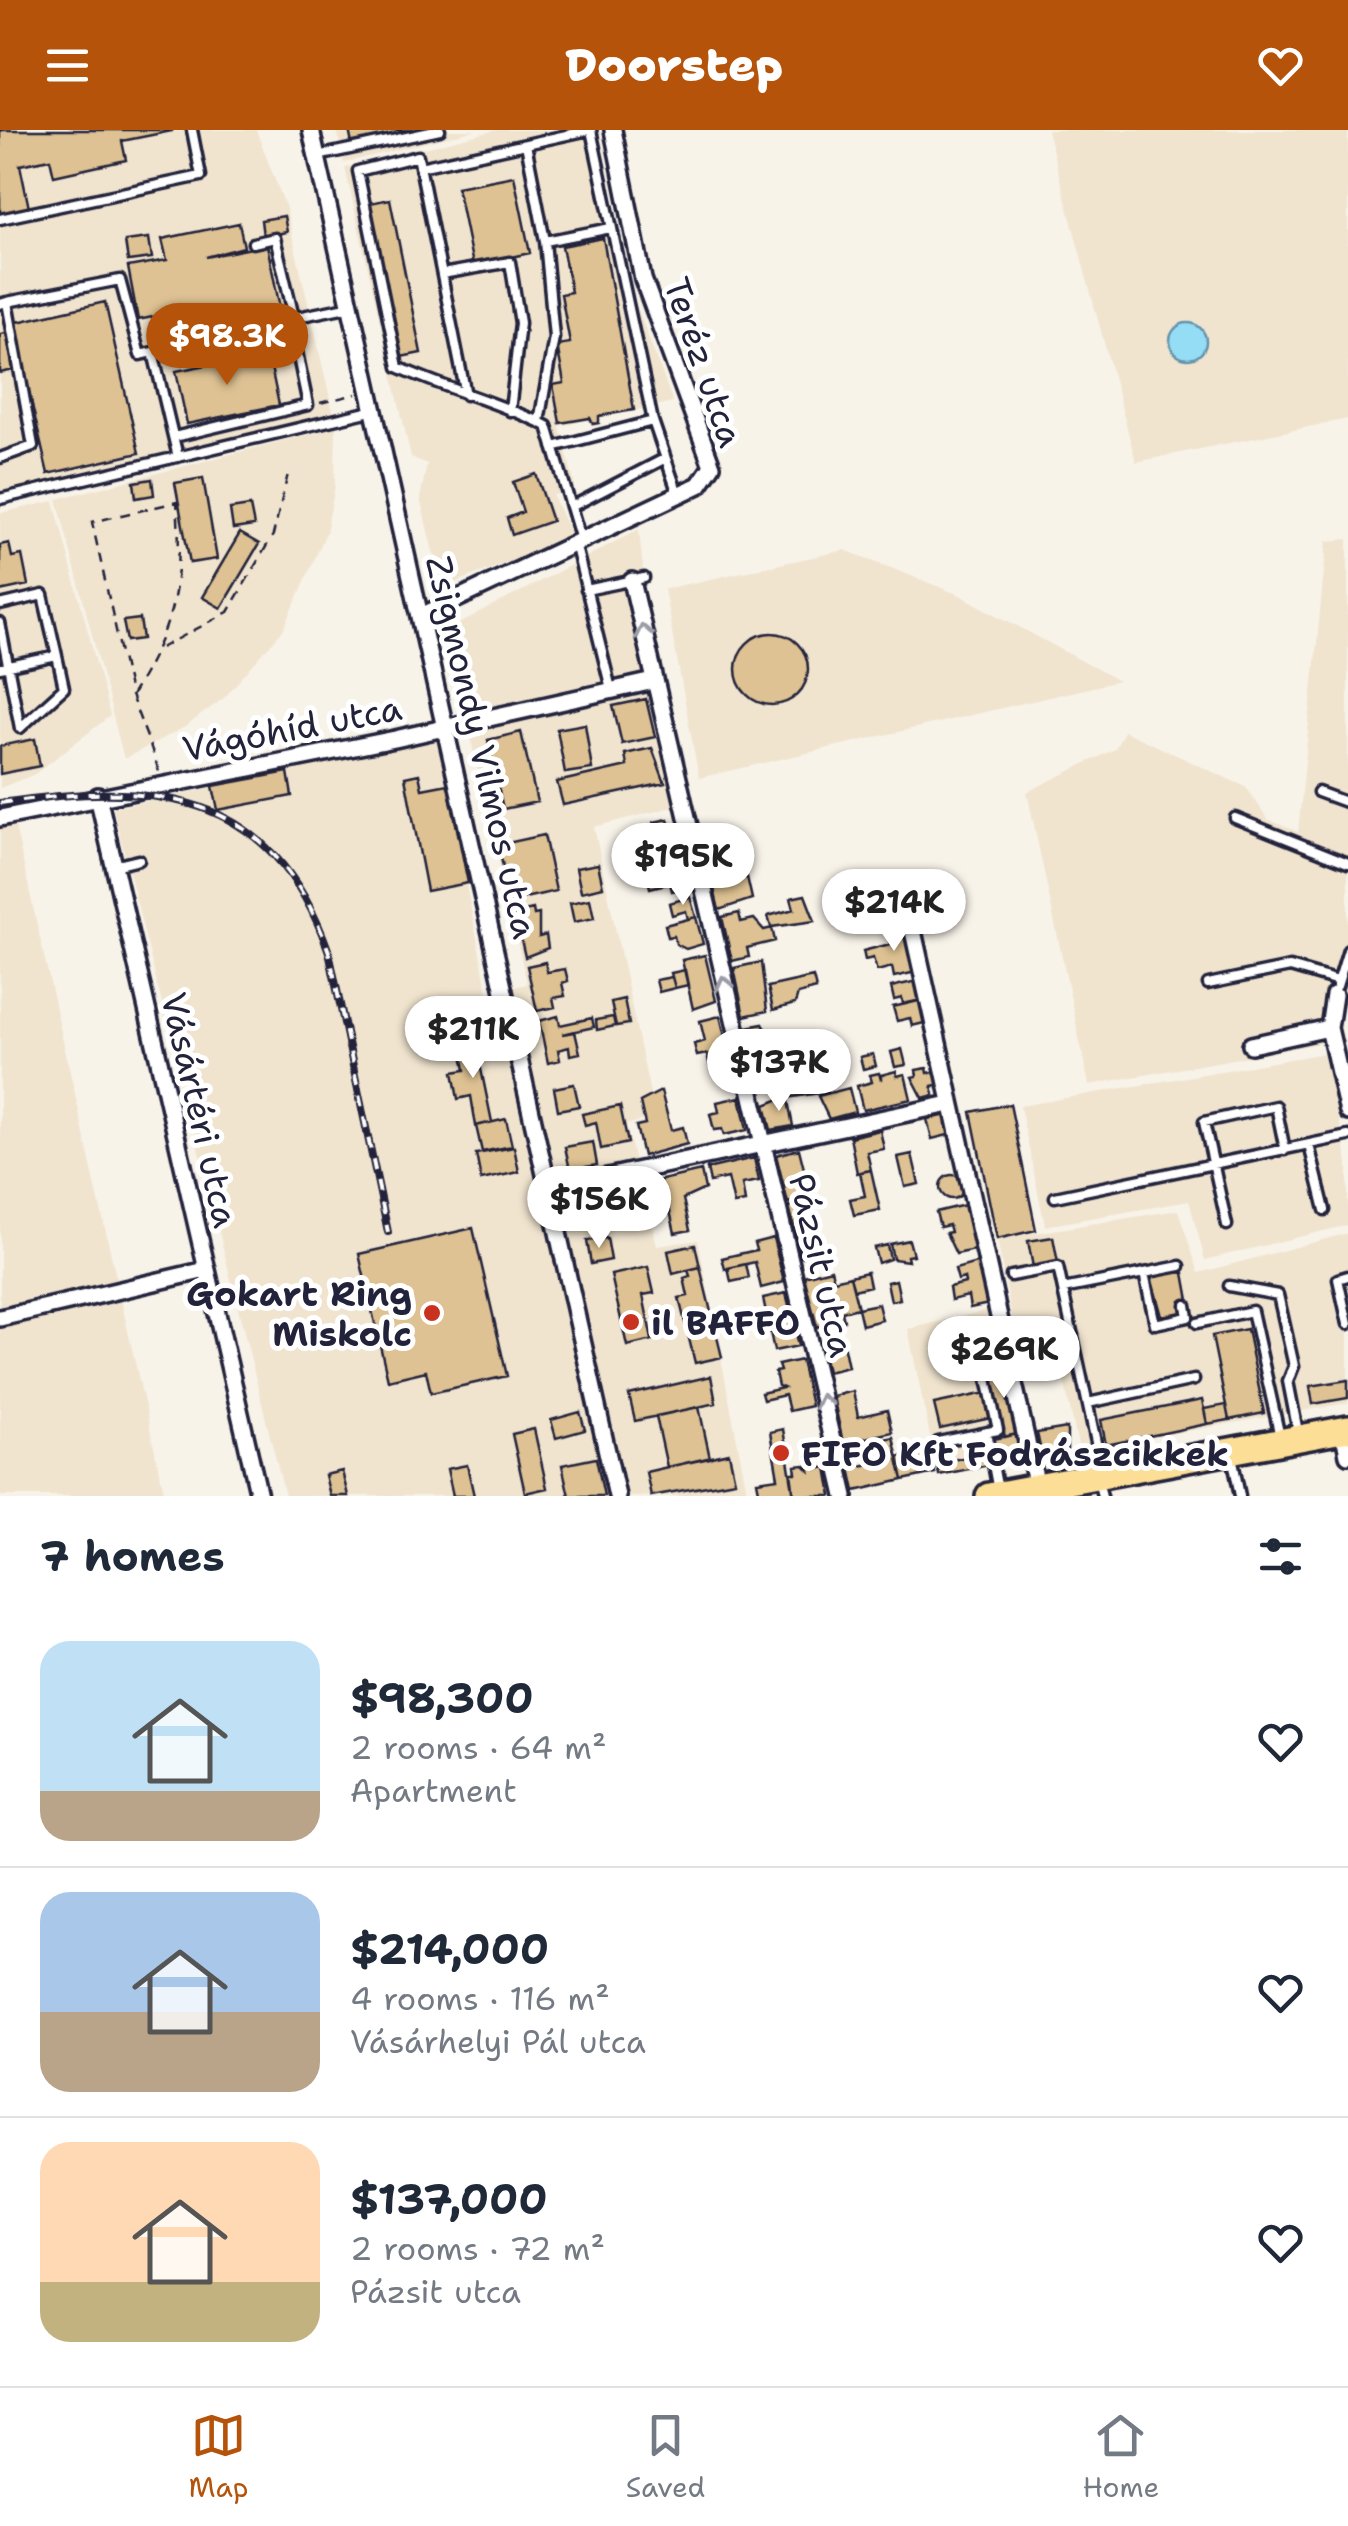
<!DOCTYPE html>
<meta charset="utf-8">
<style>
body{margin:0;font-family:"Shantell Sans",sans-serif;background:#f6f6f7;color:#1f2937;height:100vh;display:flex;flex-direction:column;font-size:38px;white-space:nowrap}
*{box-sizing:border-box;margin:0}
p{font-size:32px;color:#747a83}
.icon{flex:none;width:55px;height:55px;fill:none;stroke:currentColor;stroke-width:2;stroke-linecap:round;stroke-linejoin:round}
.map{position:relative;height:1366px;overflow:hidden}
.drawer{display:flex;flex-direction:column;background:#fff;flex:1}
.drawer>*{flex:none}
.price{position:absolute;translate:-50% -85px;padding:0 22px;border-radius:35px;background:#fff;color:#222;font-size:32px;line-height:65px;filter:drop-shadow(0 2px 5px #0008)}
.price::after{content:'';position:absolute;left:50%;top:60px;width:30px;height:22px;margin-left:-15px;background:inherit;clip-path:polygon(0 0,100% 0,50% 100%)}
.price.active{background:#b45309;color:#fff}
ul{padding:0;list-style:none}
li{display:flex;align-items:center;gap:30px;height:250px;padding:0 40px}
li+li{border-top:2px solid #e0e1e3}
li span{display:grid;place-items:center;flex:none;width:280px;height:200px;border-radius:30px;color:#555}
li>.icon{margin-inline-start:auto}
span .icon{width:120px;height:120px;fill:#fffc;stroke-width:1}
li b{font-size:42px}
h2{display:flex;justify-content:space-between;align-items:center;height:120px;padding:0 40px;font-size:42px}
header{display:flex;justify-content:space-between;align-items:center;height:130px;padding:0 40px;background:#b45309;color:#fff;font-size:45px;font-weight:800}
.menu{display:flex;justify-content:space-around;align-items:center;height:140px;border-top:2px solid #e0e1e3;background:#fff;font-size:28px;color:#747a83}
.menu a{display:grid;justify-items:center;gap:5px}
.menu .active{color:#b45309}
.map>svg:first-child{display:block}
</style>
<header><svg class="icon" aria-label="menu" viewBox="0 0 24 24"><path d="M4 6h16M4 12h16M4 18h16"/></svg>Doorstep<svg class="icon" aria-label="heart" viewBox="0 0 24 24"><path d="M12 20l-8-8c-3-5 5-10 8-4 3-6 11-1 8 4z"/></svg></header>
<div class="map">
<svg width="1348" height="1366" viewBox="0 0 1348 1366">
<rect width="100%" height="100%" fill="#f8f3e9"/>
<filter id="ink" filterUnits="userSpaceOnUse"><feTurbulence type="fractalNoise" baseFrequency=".01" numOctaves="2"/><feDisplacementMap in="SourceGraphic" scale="20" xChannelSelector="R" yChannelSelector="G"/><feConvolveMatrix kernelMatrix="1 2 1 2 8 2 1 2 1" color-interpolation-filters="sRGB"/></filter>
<g filter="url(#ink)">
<path fill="#f0e4cf" d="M0 0H256L286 78 334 285 0 364Z
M337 0H476L344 33Z
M496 0H596L630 159 673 272 560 296 575 355 553 366 572 407 455 453 433 422 420 368 427 334 411 327 345 38Z
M1047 0H1348V289L1136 332Z
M336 297 335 356 326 403 284 499 224 568 185 597 124 629 57 369Z
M54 371 110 586 35 644 0 658V383Z
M639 399 654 551 684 674 594 697 655 987 626 995 657 1116 698 1110 748 1366H285L113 678 437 611 488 863 527 854 446 501Z
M1348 409V856L1327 912 1089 955 1027 662 1115 619 1124 601 1246 657 1268 689 1298 702 1327 411Z
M845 420 960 465 1119 551 699 648 664 459Z
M15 696 165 1366H0V699Z
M1325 923 1348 1033V1095L1205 1130 1189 1071 1045 1096 1020 976Z
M1178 1080 1199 1143 1348 1103V1273L1079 1320 1056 1214 1018 1220 997 1109Z
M989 1180 1020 1329 938 1346 908 1199Z"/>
<path fill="#94ddf5" stroke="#6692ab" stroke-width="2.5" d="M1170 211a18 18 0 1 1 36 0a18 18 0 1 1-36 0Z"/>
<path fill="#dec293" stroke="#22223b" stroke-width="2.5" d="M0 0H172V1L122 11 126 30 54 46 50 29 20 35 29 78 0 85Z
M349 0H409L410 1 352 14Z
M514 46 530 123 473 135 457 57Z
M390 69 421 223 401 227 370 73Z
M284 86 287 102 263 106 261 90Z
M239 93 244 117 206 127 267 115 281 183 249 190 247 180 214 187 219 210 276 198 279 213 203 229 192 179 138 190 128 137 167 130 162 109Z
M149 108 152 128 128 131 125 111Z
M603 108 634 280 599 286V293L593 294 590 288 560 293 553 255 564 253 557 215 570 213 561 164 571 162 562 116Z
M105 172 139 323 48 344 13 193Z
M6 203 14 240 0 243V204Z
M268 223 279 275 187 294 176 241Z
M536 344 552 391 512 405 507 388 523 382 513 352Z
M203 348 217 429 190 433 175 353Z
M152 349 154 365 136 368 134 352Z
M250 376 254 396 233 399 230 379Z
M240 403 259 414 221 478 202 467Z
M9 413 12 427 22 425 28 455 0 461V415Z
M140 489 143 509 127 511 123 491Z
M736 539a36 36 0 1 1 72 0a36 36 0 1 1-72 0Z
M646 569 655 607 622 614 613 576Z
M585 594 592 639 565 643 557 599Z
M521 602 537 672 503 679 488 610Z
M35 609 40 636 0 644V616Z
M652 618 665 653 563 675 557 652 627 636 625 624Z
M288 642 292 666 218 680 213 656Z
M419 644 422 659 448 654 468 753 427 761 405 647Z
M668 689 672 707 659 710 654 692Z
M544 705 556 761 511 771 498 715Z
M677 707 682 728 663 733 658 712Z
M658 712 660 722 646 732 642 716Z
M642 716 640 732 623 737 619 722Z
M598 734 603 757 581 762 576 738Z
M684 735 690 757 672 761 670 753 650 758 647 745Z
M747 747 752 769 719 780 714 759Z
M805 765 815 791 771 797 768 786 794 779 791 768Z
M690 767 696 787 688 789 686 781 672 785 669 773Z
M590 769 594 788 574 792 570 773Z
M533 779 534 785 539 784V807L546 805 548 818 525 827 515 783Z
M739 783 741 792 754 789 764 800 772 798 775 811 747 818 749 827 732 831 722 787Z
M696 787 703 814 686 819 676 814 674 806 668 807 665 795Z
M905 797 916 842 894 847 892 837 877 841 873 828 865 830 863 821 890 814 887 802Z
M705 825 716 871 693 879 682 830Z
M545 832 547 842 565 839 568 851 562 853 565 866 553 868 555 877 537 881 527 836Z
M761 832 767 881 744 886 734 838Z
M685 840 688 855 675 858 671 843Z
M672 847 675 858 659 862 656 850Z
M813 847 816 859 798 864 795 874 773 880 768 857Z
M917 851 921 870 903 874 902 868 894 870 891 857Z
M624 869 629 894 616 896 611 872Z
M923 870 928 892 912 896 910 888 897 891 893 877Z
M558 886 560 895 592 888 594 897 562 904 575 902 580 923 570 925 569 917 558 920 560 930 548 933 539 891Z
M720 886 732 936 711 941 707 924 697 926 694 914 705 911 700 891Z
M613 887 615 896 597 900 596 890Z
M763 894 776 916 768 918 770 924 806 916 808 925 783 934 786 945 760 952 747 897Z
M474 905 492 992 476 996 471 966 458 969 453 942 465 940 459 908Z
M902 919 906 935 895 937 891 922Z
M873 924 876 936 863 939 860 927Z
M927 938 928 943 937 941 941 954 932 956 934 965 923 968 912 947 917 946 916 940Z
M896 941 897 946 905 944 911 969 863 980 857 956 872 952 870 945 879 943 881 950V945Z
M814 944 816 953 824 951 827 962 792 967 787 951Z
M574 954 579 976 558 980 554 958Z
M849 958 855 982 829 989 818 966Z
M661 961 671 1000 683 997 687 1014 643 1026 636 996 645 994 640 972Z
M787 966 793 996 771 1000 765 975Z
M740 967 747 1000 724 1005 722 999 714 1000 710 984 719 982 717 972Z
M1010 974 1036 1100 997 1109 971 982Z
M620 976 628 1013 601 1019 596 992 585 995 582 984Z
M948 985 952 1004 932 1009 927 989Z
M506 989 512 1016 482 1022 476 996Z
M880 1000 884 1019 867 1022 871 1040 857 1043 850 1007Z
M593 1012 597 1035 570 1040 565 1017Z
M514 1017 519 1042 481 1050 476 1024Z
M799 1019 811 1067 788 1073 776 1025Z
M912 1024 919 1054 905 1057 898 1027Z
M754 1028 759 1051 742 1054 745 1072 734 1074 728 1048 710 1052 707 1039Z
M871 1040 880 1080 854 1085 850 1069 865 1066 860 1042Z
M701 1041 705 1059 683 1069 690 1100 675 1103 668 1072 654 1076 649 1053Z
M940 1057a12 12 0 1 1 24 0a12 12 0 1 1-24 0Z
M605 1062 610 1088 581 1094 576 1068Z
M808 1071 820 1123 801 1127 789 1076Z
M969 1074 979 1119 956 1124 946 1103 951 1102 949 1095 940 1097 936 1082Z
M473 1098 507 1246 431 1263 426 1241 388 1250 359 1124Z
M1053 1107 1058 1133 1033 1137 1028 1111Z
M607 1108 611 1130 591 1134 587 1111Z
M773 1108 784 1152 761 1158 755 1132 725 1139 722 1128 756 1120 754 1113Z
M909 1110 913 1125 907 1126 908 1131 893 1129 890 1114Z
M695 1115 700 1137 673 1144 668 1121Z
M887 1115 890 1129 878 1133 874 1118Z
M980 1132 989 1174 970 1178 968 1166 951 1170 949 1157 965 1153 964 1148 958 1150 955 1139Z
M746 1134 749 1148 731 1152 728 1138Z
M648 1137 654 1163 643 1165 652 1210 627 1216 611 1145Z
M700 1137 722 1227 695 1233 679 1168 688 1166 684 1148 690 1146 688 1140Z
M831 1139 834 1150 850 1146 858 1178 842 1182 844 1191 817 1197 804 1146Z
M867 1142 870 1156 854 1160 850 1146Z
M1176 1142 1184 1143 1189 1170 1180 1171 1182 1182 1162 1186 1151 1147Z
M896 1150 900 1169 891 1171 887 1152Z
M786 1163 798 1216 774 1221 763 1168Z
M878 1174 882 1190 862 1195 858 1178Z
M1247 1199 1264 1283 1229 1290 1212 1206Z
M842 1209 848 1237 827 1242 821 1213Z
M999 1221 1003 1236 992 1238 988 1223Z
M801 1230 811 1276 789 1281 785 1265 763 1270 761 1263 783 1258 778 1256 775 1242 780 1241 778 1235Z
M1003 1236 1017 1304 1005 1307 990 1239Z
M711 1246 716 1273 635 1291 629 1265Z
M1348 1250V1268L1313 1274 1310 1256Z
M853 1261 858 1287 887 1280 892 1302 843 1313 833 1266Z
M986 1263 991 1288 940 1299 934 1274Z
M1202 1270 1207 1294 1106 1315 1101 1290Z
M1226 1275 1229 1290 1207 1294 1204 1279Z
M699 1277 710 1328 667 1337 656 1286Z
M580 1282 585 1300 556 1308 551 1290Z
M1067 1298V1322L1042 1327 1037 1303Z
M534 1299 547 1358 525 1363 512 1304Z
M783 1299 794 1366H760L757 1351 778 1348 770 1302Z
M1017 1304 1022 1330 1000 1335 994 1309Z
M893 1307 903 1350 855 1361 850 1338 884 1331V1309Z
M930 1319 935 1343 903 1350 898 1327Z
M729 1323 735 1351 651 1366 646 1342Z
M987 1323 989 1335 939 1345 937 1333Z
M596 1328 604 1366H569L562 1335Z
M816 1330 817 1339 827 1337 832 1366H794L791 1343H796L795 1336 804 1335 809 1340 807 1331Z
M467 1335 474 1366H453L447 1339Z
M342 1341 348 1366H330L325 1345Z"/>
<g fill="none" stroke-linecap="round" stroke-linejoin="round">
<g stroke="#22223b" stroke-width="15">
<path id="lane" d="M526 14 589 0
M317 26 440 0
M420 37 526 14 545 111 554 207 539 292
M0 89 201 46 192 0
M545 111 611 98
M253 113 275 108 294 187
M442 144 510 132 520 193 510 281
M7 172 120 150 140 225 153 222 178 327
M0 174 7 172 33 316 0 328
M227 201 352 176
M466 265 418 26 358 41 398 237C446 259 499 272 547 296L581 410
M653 291 678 364
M174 307 308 275 296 217
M553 317 653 291 591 0
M0 369 375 280
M571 377 664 329
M575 413 611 559
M586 460 644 448
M0 475 43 465 57 526 0 538
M0 493 20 598
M20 598 64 558 57 526
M1318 662 1348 673
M1235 688 1348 733
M114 736 139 730
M1208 854 1290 837 1338 851
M1337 856 1348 820
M1309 1015 1325 1080
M1055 1067 1348 1006
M1227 1095 1204 992 1276 976 1285 1020
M1144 1143 1155 1194 1188 1187 1186 1175
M1011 1146 1058 1137 1102 1340
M1348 1146 1338 1149 1348 1194
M1229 1156 1278 1165 1294 1236 1288 1251 1298 1302
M1063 1159 1180 1136
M1197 1193 1252 1181 1280 1307
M1008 1219 1073 1205
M1088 1273 1194 1250
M987 1302 998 1361
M938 1312 998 1300 979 1211 1003 1206
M1232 1326 1240 1366
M1098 1351 1102 1366"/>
</g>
<g stroke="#22223b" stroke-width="22">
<path id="street" d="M311 0 617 1366
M632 451 845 1366
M421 486 699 355 712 336 643 149 613 0
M98 666 259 1366
M0 688 395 609 654 551
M911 792 1037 1357
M1334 865 1329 898 1348 982
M1251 915 1329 898
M551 1059 950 974
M0 1188 206 1140
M1343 1300 1348 1325"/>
</g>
<g stroke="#22223b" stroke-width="32">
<path id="primary" d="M989 1366 1348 1299"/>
</g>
<path stroke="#22223b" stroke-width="2.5" stroke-dasharray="10 8" stroke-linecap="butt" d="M320 273 356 264
M161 518 228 482 273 405 288 344
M131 566C175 494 183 455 177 372L92 392 129 559C138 587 151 614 159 642"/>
<use href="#lane" stroke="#fff" stroke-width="8"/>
<use href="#street" stroke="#fff" stroke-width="15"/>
<use href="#primary" stroke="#fcde96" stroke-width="25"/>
<g stroke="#22223b" stroke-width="8">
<path id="rail" d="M0 673C152 651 271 656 329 822L388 1102"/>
</g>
<use href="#rail" stroke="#fff" stroke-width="4" stroke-dasharray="11" stroke-linecap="butt"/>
</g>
<defs><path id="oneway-chevron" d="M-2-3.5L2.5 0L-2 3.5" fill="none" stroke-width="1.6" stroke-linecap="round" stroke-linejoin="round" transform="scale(2.5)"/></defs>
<g stroke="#9c9ca7">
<use href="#oneway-chevron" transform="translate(643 501) rotate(-102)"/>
<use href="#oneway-chevron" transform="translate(724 853) rotate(-103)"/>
<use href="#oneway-chevron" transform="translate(823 1271) rotate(-103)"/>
</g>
</g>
<g fill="#c8321e" stroke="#fff" stroke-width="4">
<circle cx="432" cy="1183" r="10"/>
<circle cx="631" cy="1192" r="10"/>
<circle cx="781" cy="1323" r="10"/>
</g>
<g text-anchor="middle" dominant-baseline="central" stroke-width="10" stroke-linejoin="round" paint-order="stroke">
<g font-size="35" fill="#22223b" stroke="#fff">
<text transform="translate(704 232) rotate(71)">Teréz utca</text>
<text transform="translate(292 598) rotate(-11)">Vágóhíd utca</text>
<text transform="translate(482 617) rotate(77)">Zsigmondy Vilmos utca</text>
<text transform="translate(200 980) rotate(77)">Vásártéri utca</text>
<text transform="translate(822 1135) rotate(77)">Pázsit utca</text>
</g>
<g font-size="35" font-weight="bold" fill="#22223b" stroke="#fff" text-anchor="start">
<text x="412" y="1163" text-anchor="end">Gokart Ring<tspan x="412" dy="40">Miskolc</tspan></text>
<text x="651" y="1192">il BAFFO</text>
<text x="801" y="1323">FIFO Kft Fodrászcikkek</text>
</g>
</g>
</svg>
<b class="price active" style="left:227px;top:258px">$98.3K</b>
<b class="price" style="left:683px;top:778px">$195K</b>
<b class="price" style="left:894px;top:824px">$214K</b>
<b class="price" style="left:473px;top:951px">$211K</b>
<b class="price" style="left:779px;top:984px">$137K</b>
<b class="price" style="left:599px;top:1121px">$156K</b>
<b class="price" style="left:1004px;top:1271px">$269K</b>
</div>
<section class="drawer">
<h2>7 homes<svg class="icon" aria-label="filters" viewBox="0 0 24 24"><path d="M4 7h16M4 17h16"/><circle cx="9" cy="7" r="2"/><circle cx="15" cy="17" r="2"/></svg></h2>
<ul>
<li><span style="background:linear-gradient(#bfe0f5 75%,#b9a48a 0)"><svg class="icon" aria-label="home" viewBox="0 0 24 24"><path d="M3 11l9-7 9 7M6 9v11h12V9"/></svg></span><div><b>$98,300</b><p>2 rooms · 64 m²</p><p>Apartment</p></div><svg class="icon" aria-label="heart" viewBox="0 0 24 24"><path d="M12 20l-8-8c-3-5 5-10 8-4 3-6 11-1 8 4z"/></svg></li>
<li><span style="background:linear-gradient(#a9c7e8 60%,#b9a48a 0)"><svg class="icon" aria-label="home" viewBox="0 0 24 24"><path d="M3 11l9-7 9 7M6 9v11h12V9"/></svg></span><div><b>$214,000</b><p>4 rooms · 116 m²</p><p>Vásárhelyi Pál utca</p></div><svg class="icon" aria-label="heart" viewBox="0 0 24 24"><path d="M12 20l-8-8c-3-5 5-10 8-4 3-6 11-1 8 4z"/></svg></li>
<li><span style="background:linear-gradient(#ffd9b3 70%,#c2b280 0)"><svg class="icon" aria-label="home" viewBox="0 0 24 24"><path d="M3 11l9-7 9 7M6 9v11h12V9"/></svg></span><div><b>$137,000</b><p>2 rooms · 72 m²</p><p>Pázsit utca</p></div><svg class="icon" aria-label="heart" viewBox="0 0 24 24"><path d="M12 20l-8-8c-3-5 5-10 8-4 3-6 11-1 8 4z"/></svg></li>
</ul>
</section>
<nav class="menu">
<a class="active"><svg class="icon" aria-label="map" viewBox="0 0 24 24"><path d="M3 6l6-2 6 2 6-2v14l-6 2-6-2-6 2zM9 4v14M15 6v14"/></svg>Map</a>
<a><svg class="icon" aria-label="saved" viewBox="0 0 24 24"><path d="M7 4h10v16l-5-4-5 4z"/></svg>Saved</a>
<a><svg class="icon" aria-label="home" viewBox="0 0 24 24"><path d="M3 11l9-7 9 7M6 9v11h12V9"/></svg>Home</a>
</nav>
